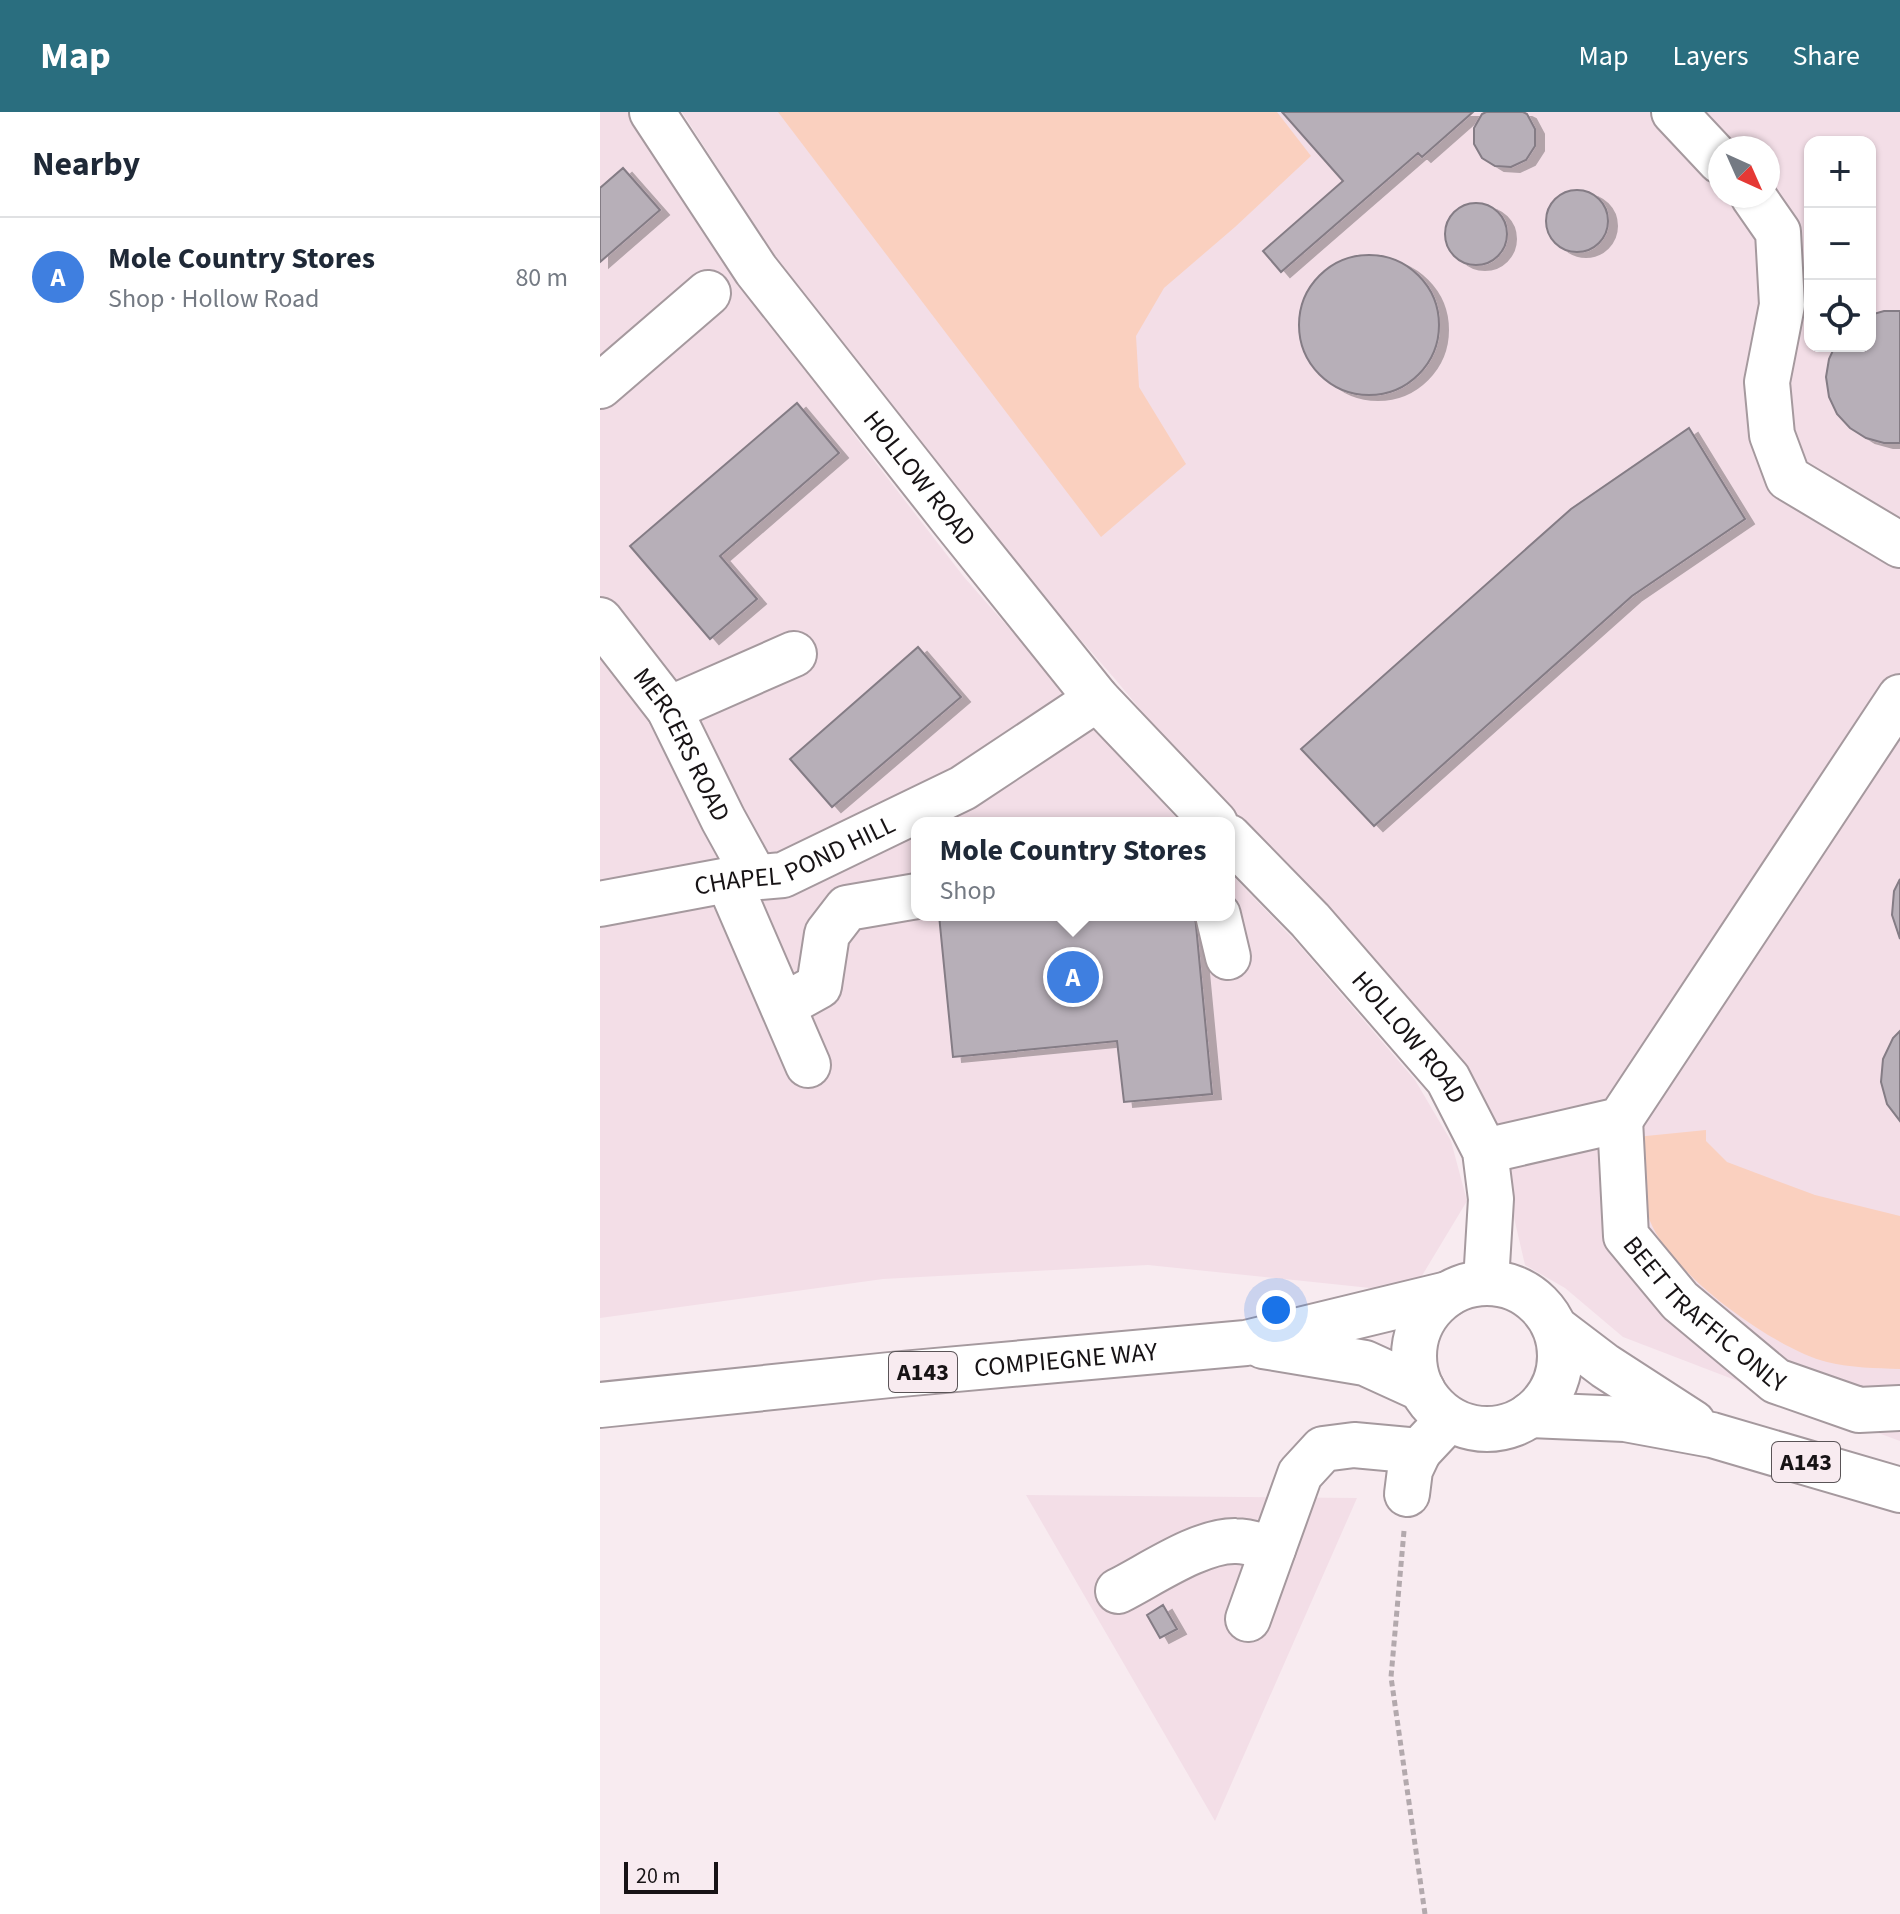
<!DOCTYPE html>
<meta charset="utf-8">
<style>
body{margin:0;font-family:"Source Sans 3",sans-serif;background:#f6f6f7;color:#1f2937}
.controls{position:absolute;right:24px;top:24px;display:grid;overflow:hidden;border-radius:16px;box-shadow:0 2px 6px #0004}
.controls button{width:72px;height:72px;display:grid;place-items:center;padding:0;border:0;border-bottom:2px solid #e0e1e3;background:#fff;color:#1f2937;font:40px sans-serif}
.compass{position:absolute;left:1108px;top:24px;width:72px;height:72px;border-radius:50%;background:#fff;box-shadow:0 2px 6px #0004;rotate:135deg}
.scale{position:absolute;left:24px;bottom:20px;width:94px;box-sizing:border-box;padding-left:8px;border:4px solid #171315;border-top:0;font-size:22px;line-height:28px;white-space:nowrap;color:#171315;-webkit-text-stroke:6px #f8ebf0;paint-order:stroke}
.you{position:absolute;left:676px;top:1198px;width:28px;height:28px;margin:-20px;border:6px solid #fff;border-radius:50%;background:#1a73e8;box-shadow:0 0 0 12px #1a73e833}
.badge{display:grid;place-items:center;width:52px;height:52px;border-radius:50%;background:#2a6e7f;color:#fff;font-size:26px;font-weight:700}
.pin{position:absolute;translate:-50% -50%;border:4px solid #fff;box-shadow:0 2px 8px #0006}
.popup{position:absolute;left:311px;top:705px;width:324px;height:104px;box-sizing:border-box;display:grid;place-content:center;border-radius:16px;background:#fff;filter:drop-shadow(0 2px 6px #0005);font-size:26px;white-space:nowrap;color:#747a83}
.popup b{font-size:30px;color:#1f2937}
.popup::after{content:'';position:absolute;left:50%;top:100%;margin-left:-16px;border:16px solid transparent;border-top-color:#fff}
.list{margin:0;padding:0;list-style:none}
h2{display:flex;justify-content:space-between;align-items:center;height:104px;margin:0;padding:0 32px;font-size:34px}
h2 small{font-size:26px;font-weight:400;color:#747a83}
.list li{display:grid;grid-template-columns:52px 1fr auto;gap:24px;align-items:center;box-sizing:border-box;height:120px;padding:0 32px;border-top:2px solid #e0e1e3}
.list b{display:block;font-size:30px;white-space:nowrap}
.list p{margin:0;font-size:26px;white-space:nowrap;color:#747a83}
.list em{font-size:26px;font-style:normal;color:#747a83}
.icon{flex:none;width:44px;height:44px;fill:none;stroke:currentColor;stroke-width:2;stroke-linecap:round;stroke-linejoin:round}
.map{position:relative;flex:none;width:1300px;height:1802px;overflow:hidden}
header{display:flex;align-items:center;gap:48px;box-sizing:border-box;height:112px;padding:0 40px;background:#2a6e7f;color:#fff}
header strong{font-size:38px}
nav{display:flex;gap:44px;margin-inline-start:auto;font-size:28px}
main{display:flex}
aside{flex:1;background:#fff}
.map>svg:first-child{display:block}
.built{fill:#f3dee7;fill-rule:evenodd}
.green{fill:#fad0bf}
.building{fill:#b7afb8;stroke:#847c85;stroke-width:2;filter:url(#shadow)}
.lines{fill:none;stroke-linecap:round;stroke-linejoin:round}
.minor-casing{stroke:#a5999e;stroke-width:48}
.highway-casing{stroke:#a5999e;stroke-width:48}
.path{stroke:#b3a9ad;stroke-width:5;stroke-dasharray:6 4;stroke-linecap:butt}
.minor{stroke:#fff;stroke-width:44}
.highway{stroke:#fff;stroke-width:44}
.labels{text-anchor:middle;dominant-baseline:central;stroke-width:6;stroke-linejoin:round;paint-order:stroke}
.shield{fill:#f8ebf0;stroke:#5a5457;stroke-width:2}
.shield-label{font-size:24px;font-weight:bold;fill:#171315}
.street-label{font-size:26px;fill:#171315;stroke:#f8ebf0}
</style>
<header>
<strong>Map</strong>
<nav><a>Map</a><a>Layers</a><a>Share</a></nav>
</header>
<main>
<aside>
<h2>Nearby<small></small></h2>
<ul class="list">
<li><span class="badge" style="background:#3f7fe0">A</span><div><b>Mole Country Stores</b><p>Shop · Hollow Road</p></div><em>80 m</em></li>
</ul>
</aside>
<div class="map">
<svg width="1300" height="1802" viewBox="0 0 1300 1802">
<defs>
<filter id="shadow"><feDropShadow dx="9" dy="5" stdDeviation="0" flood-color="#0004"/></filter>
</defs>
<rect width="100%" height="100%" fill="#f8ebf0"/>
<!-- built -->
<path class="built" d="M0,0H30L255,324L364,465L559,687L581,711H317V803H629V760L699,833L815,968L851,1029L867,1089L820,1167L780,1177L548,1153L283,1167L0,1206Z
M82,0H1300V1329L1143,1271L1023,1225L965,1176L925,1153L902,1054L716,788L589,656L515,567L361,391L174,144ZM1210,30H1270V234H1210ZM1120,36H1168V84H1120Z
M426,1383L757,1386L615,1709Z"/>
<!-- green -->
<path class="green" d="M178,0H677L711,44L635,115L564,176L536,224L539,275L586,352L501,425Z
M1106,1018V1029L1127,1050L1215,1083L1300,1104V1257C1276,1256 1251,1256 1227,1250C1173,1236 1071,1162 1050,1109C1039,1083 1039,1052 1036,1025Z"/>
<!-- building -->
<path class="building" d="M682,0H873L822,45L818,41L681,160L663,139L743,69Z
M886,0H923L927,2L935,17V34L926,48L911,55L895,54L882,46L874,32V16L882,2Z
M23,56L60,98L0,150V76Z
M946 109a31 31 0 1 1 62 0a31 31 0 1 1-62 0Z
M845 122a31 31 0 1 1 62 0a31 31 0 1 1-62 0Z
M699 213a70 70 0 1 1 140 0a70 70 0 1 1-140 0Z
M1284,199H1300V331H1284L1266,326L1250,316L1237,302L1229,285L1226,265L1229,247L1235,234H1270V203Z
M197,291L239,341L120,444L157,487L110,527L30,434Z
M1089,316L1145,407L1032,484L774,714L701,637L971,397Z
M318,535L361,585L232,695L190,647Z
M1300,767V827L1292,803L1294,779Z
M339,803H595L612,982L524,990L517,929L353,945Z
M1300,919V1009L1287,992L1281,970L1283,947L1293,926Z
M563,1493L577,1517L560,1526L547,1503Z"/>
<g class="lines">
<!-- minor casing -->
<g class="minor-casing">
<g id="minor">
<path id="s1" d="M52,0L156,158L354,409L497,587L615,711"/>
<path d="M1074,0L1120,49"/>
<path d="M1153,84L1178,120L1182,193L1167,270L1172,323L1188,366L1300,433"/>
<path d="M0,274L108,181"/>
<path id="s2" d="M0,508L69,597L123,707L155,765"/>
<path d="M69,597L194,542"/>
<path id="s3" d="M629,725L710,808L848,967L885,1039L891,1087L886,1170"/>
<path d="M128,768L208,953"/>
<path id="s4" d="M0,792L128,768L183,763L363,676L497,587"/>
<path d="M618,803L628,845"/>
<path d="M183,894L219,874L227,822L247,796L317,784"/>
<path id="s5" d="M1020,1008L1026,1124L1080,1189L1176,1269L1259,1298L1300,1296"/>
<path d="M885,1039L1020,1008L1300,585"/>
<path d="M807,1382L810,1358L819,1339"/>
<path d="M518,1479C550,1463 600,1428 636,1429C648,1429 661,1434 673,1437"/>
<path d="M648,1507L700,1362L723,1337L754,1333L819,1339L849,1307"/>
</g>
</g>
<!-- highway casing -->
<g class="highway-casing">
<g id="highway">
<circle cx="887" cy="1244" r="73"/>
<path d="M955,1216L1005,1254L1093,1311"/>
<path d="M663,1234L765,1251L822,1277"/>
<path id="s6" d="M0,1293L290,1263L646,1231L848,1182"/>
<path d="M930,1303L1025,1307L1112,1323L1300,1378"/>
</g>
</g>
<!-- path -->
<path class="path" d="M804,1419L791,1565L825,1802"/>
<!-- minor -->
<use href="#minor" class="minor"/>
<!-- highway -->
<use href="#highway" class="highway"/>
</g>
<g class="labels">
<!-- shield labels -->
<g class="shield">
<rect x="289" y="1240" width="68" height="40" rx="6"/>
<rect x="1172" y="1330" width="68" height="40" rx="6"/>
</g>
<g class="shield-label">
<text x="323" y="1260">A143</text>
<text x="1206" y="1350">A143</text>
</g>
<!-- street labels -->
<g class="street-label">
<text stroke="none"><textPath href="#s1" startOffset="454">HOLLOW ROAD</textPath></text>
<text stroke="none"><textPath href="#s2" startOffset="150">MERCERS ROAD</textPath></text>
<text stroke="none"><textPath href="#s4" startOffset="202">CHAPEL POND HILL</textPath></text>
<text stroke="none"><textPath href="#s3" startOffset="270">HOLLOW ROAD</textPath></text>
<text stroke="none"><textPath href="#s5" startOffset="228">BEET TRAFFIC ONLY</textPath></text>
<text stroke="none"><textPath href="#s6" startOffset="468">COMPIEGNE WAY</textPath></text>
</g>
</g>
</svg>
<div class="controls">
<button>+</button>
<button>−</button>
<button><svg class="icon" aria-label="locate" viewBox="0 0 24 24"><circle cx="12" cy="12" r="6"/><path d="M12 2v4M12 18v4M2 12h4M18 12h4"/></svg></button>
</div>
<svg class="compass" viewBox="-18 -18 36 36"><path d="M0-13l5 13h-10z" fill="#e53935"/><path d="M0 13l5-13h-10z" fill="#747a83"/></svg>
<div class="scale">20 m</div>
<div class="you"></div>
<div class="pin badge" style="left:473px;top:865px;background:#3f7fe0">A</div>
<div class="popup"><b>Mole Country Stores</b>Shop</div>
</div>
</main>
